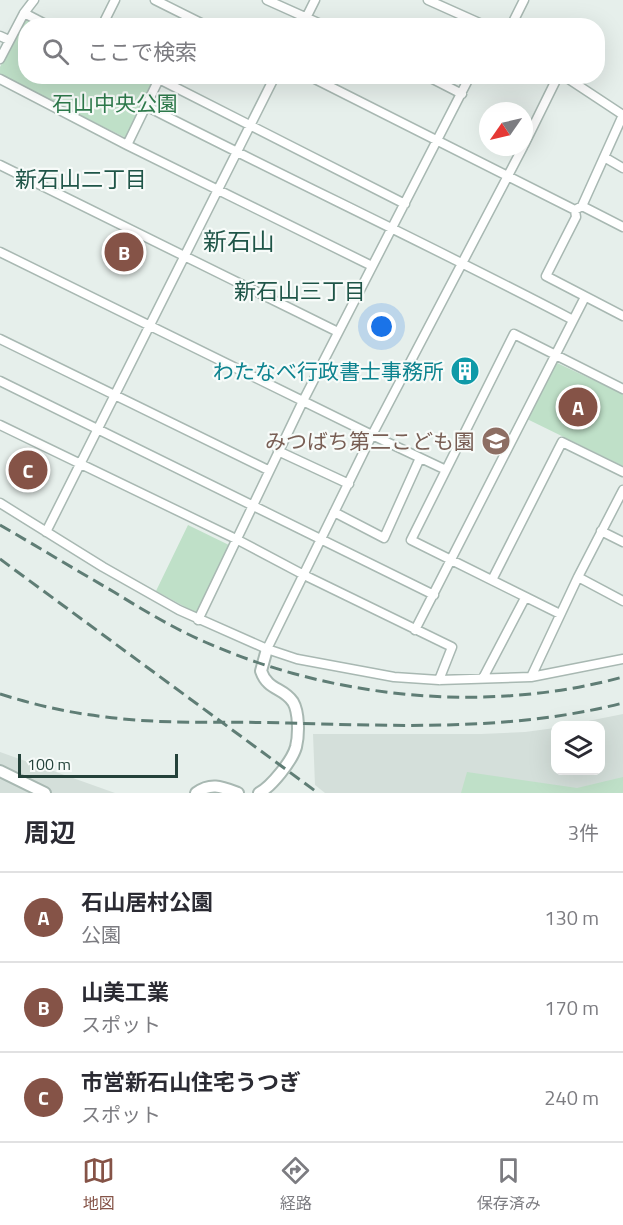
<!DOCTYPE html>
<html lang="ja">
<meta charset="utf-8">
<style>
body{margin:0;font-family:"Titillium Web","Noto Sans JP",sans-serif;background:#f2f2f3;color:#2b2b33}
.controls{position:absolute;right:18px;bottom:18px;display:grid;overflow:hidden;border-radius:12px;box-shadow:0 6px 24px #0002}
.controls button{width:54px;height:54px;display:grid;place-items:center;padding:0;border:0;border-bottom:2px solid #e1e1e2;background:#fff;color:#2b2b33;font:30px sans-serif}
.compass{position:absolute;left:479px;top:102px;width:54px;height:54px;border-radius:50%;background:#fff;box-shadow:0 6px 24px #0002;rotate:236deg}
.scale{position:absolute;left:18px;bottom:15px;width:160px;box-sizing:border-box;padding-left:6px;border:3px solid #24423a;border-top:0;font-size:16px;line-height:21px;white-space:nowrap;color:#24423a;-webkit-text-stroke:4px #f7fbf9;paint-order:stroke}
.you{position:absolute;left:382px;top:327px;width:21px;height:21px;margin:-15px;border:4px solid #fff;border-radius:50%;background:#1a73e8;box-shadow:0 0 0 9px #1a73e833}
.badge{display:grid;place-items:center;width:39px;height:39px;border-radius:50%;background:#855347;color:#fff;font-size:20px;font-weight:700}
.pin{position:absolute;translate:-50% -50%;border:3px solid #fff;box-shadow:0 2px 6px #0006}
.list{margin:0;padding:0;list-style:none}
h2{display:flex;justify-content:space-between;align-items:center;height:78px;margin:0;padding:0 24px;font-size:26px}
h2 small{font-size:20px;font-weight:400;color:#7c7c81}
.list li{display:grid;grid-template-columns:39px 1fr auto;gap:18px;align-items:center;box-sizing:border-box;height:90px;padding:0 24px;border-top:2px solid #e1e1e2}
.list b{display:block;font-size:22px;white-space:nowrap}
.list p{margin:0;font-size:20px;white-space:nowrap;color:#7c7c81}
.list em{font-size:20px;font-style:normal;color:#7c7c81}
.icon{flex:none;width:33px;height:33px;fill:none;stroke:currentColor;stroke-width:2;stroke-linecap:round;stroke-linejoin:round}
.map{position:relative;flex:none;width:623px;height:793px;overflow:hidden}
.search{position:absolute;background:#fff;box-shadow:0 6px 24px #0002;left:18px;right:18px;top:18px;height:66px;display:flex;align-items:center;gap:15px;box-sizing:border-box;padding:0 21px;border-radius:24px;color:#7c7c81;font-size:22px}
.sheet{height:348px;background:#fff}
nav{display:flex;justify-content:space-around;align-items:center;box-sizing:border-box;height:84px;border-top:2px solid #e1e1e2;background:#fff;font-size:16px;color:#7c7c81}
nav a{display:grid;justify-items:center;gap:3px}
nav .on{color:#855347}
.map>svg:first-child{display:block}
.built{fill:#d4dfda}
.green{fill:#bfe0c8}
.lines{fill:none;stroke-linecap:round;stroke-linejoin:round}
.minor-casing{stroke:#a8b8b2;stroke-width:11}
.tertiary-casing{stroke:#a8b8b2;stroke-width:14}
.minor{stroke:#fff;stroke-width:8}
.tertiary{stroke:#fff;stroke-width:10}
.rail{stroke:#5f7d75;stroke-width:3;stroke-dasharray:12 6;stroke-linecap:butt}
.labels{text-anchor:middle;dominant-baseline:central;stroke-width:4.5;stroke-linejoin:round;paint-order:stroke}
.park-label{font-size:21px;fill:#2d7a4b;stroke:#f7fbf9}
.culture-label{font-size:21px;fill:#0d838f;stroke:#f7fbf9;text-anchor:end}
.education-label{font-size:21px;fill:#785e54;stroke:#f7fbf9;text-anchor:end}
.neighbourhood-label{font-size:22px;fill:#1f5548;stroke:#f7fbf9}
.quarter-label{font-size:24px;fill:#1f5548;stroke:#f7fbf9}
</style>
<div class="map">
<svg width="623" height="793" viewBox="0 0 623 793">
<rect width="100%" height="100%" fill="#e6efeb"/>
<!-- built -->
<path class="built" d="M623,714V793H325L315,785L313,734H481L525,732L555,728L556,770H600V726L568,725Z
M0,752L115,793H0Z"/>
<!-- green -->
<path class="green" d="M24,19L37,25L26,26V76L141,77L154,83L126,138L0,75V67Z
M555,362L623,394V466L527,419Z
M188,525L231,546L198,614L156,591Z
M467,772L577,788L623,777V793H461Z"/>
<g class="lines">
<!-- minor casing -->
<g class="minor-casing">
<path id="minor" d="M34,0L24,13L49,26
M155,0L207,26
M267,0L325,26
M428,0L486,26
M102,26L115,0
M302,26L315,0
M511,26L524,0
M0,36L9,40
M0,59L24,13
M153,76L405,204
M309,76L575,210
M427,76L462,94
M564,76L623,115
M0,79L127,145L372,266
M146,106C288,179 432,246 573,320
M623,115L582,206L575,210L576,217L546,276L623,316
M127,145L159,79
M524,145L558,76
M604,157L623,168
M0,165L338,332
M582,206L623,227
M0,252L372,435L523,147
M0,339L268,470
M0,381L434,595
M0,425L236,539L304,575L452,647L439,680
M278,451L349,484
M0,503L103,567L179,610L267,649L297,659L394,677L439,680L531,677L578,577L623,490
M334,512L384,538L420,458
M601,531L623,542
M46,532L275,76
M578,577L623,601
M492,580L562,442L623,472
M560,614L411,540L514,334L623,389
M198,620L303,401L470,76
M415,630L585,297
M267,649L372,435L446,470
M531,677L623,659
M483,678L525,598"/>
</g>
<!-- tertiary casing -->
<g class="tertiary-casing">
<path id="tertiary" d="M0,771L45,793
M196,793C211,782 222,787 238,793
M259,793C271,787 292,761 296,747C299,735 299,712 293,702C283,687 268,691 261,671L267,649"/>
</g>
<!-- minor -->
<use href="#minor" class="minor"/>
<!-- tertiary -->
<use href="#tertiary" class="tertiary"/>
<!-- rail -->
<path class="rail" d="M0,525C38,547 76,570 114,592C143,610 173,628 205,642C334,699 487,714 623,677
M0,559L318,793
M0,694C35,705 70,713 106,717C167,725 228,721 288,723C401,726 513,731 623,703"/>
</g>
<!-- icons -->
<defs>
<g id="building-disc" transform="scale(1.5)"><circle r="9.5" fill="#0f9aa8" stroke="#f7fbf9"/><path d="M-4-6H4V6H1V3H-1V6H-4ZM-2.5-4.3h1.7v1.8h-1.7ZM.8-4.3h1.7v1.8H.8ZM-2.5-1h1.7V.8h-1.7ZM.8-1h1.7V.8H.8Z" fill="#fff"/></g>
<g id="school-disc" transform="scale(1.5)"><circle r="9.5" fill="#8d6e63" stroke="#f7fbf9"/><path d="M0-5L7-2L0 1L-7-2ZM-4 1L0 2.5L4 1V4Q0 6-4 4Z" fill="#fff"/></g>
</defs>
<g fill-rule="evenodd">
<use href="#building-disc" x="465" y="371"/>
<use href="#school-disc" x="496" y="441"/>
</g>
<g class="labels">
<!-- park labels -->
<g class="park-label">
<text x="115" y="103">石山中央公園</text>
</g>
<!-- culture labels -->
<g class="culture-label">
<text x="444" y="371">わたなべ行政書士事務所</text>
</g>
<!-- education labels -->
<g class="education-label">
<text x="475" y="441">みつばち第二こども園</text>
</g>
<!-- neighbourhood labels -->
<g class="neighbourhood-label">
<text x="81" y="179">新石山二丁目</text>
<text x="300" y="291">新石山三丁目</text>
</g>
<!-- quarter labels -->
<g class="quarter-label">
<text x="239" y="241">新石山</text>
</g>
</g>
</svg>
<div class="controls">
<button><svg class="icon" aria-label="layers" viewBox="0 0 24 24"><path d="M12 4l9 5-9 5-9-5zM3 14l9 5 9-5"/></svg></button>
</div>
<svg class="compass" viewBox="-18 -18 36 36"><path d="M0-13l5 13h-10z" fill="#e53935"/><path d="M0 13l5-13h-10z" fill="#7c7c81"/></svg>
<div class="scale">100 m</div>
<div class="you"></div>
<div class="pin badge" style="left:578px;top:407px">A</div>
<div class="pin badge" style="left:124px;top:252px">B</div>
<div class="pin badge" style="left:28px;top:470px">C</div>
<div class="search"><svg class="icon" aria-label="search" viewBox="0 0 24 24"><circle cx="10" cy="10" r="6"/><path d="M15 15l6 6"/></svg>ここで検索</div>
</div>
<section class="sheet">
<h2>周辺<small>3件</small></h2>
<ul class="list">
<li><span class="badge">A</span><div><b>石山居村公園</b><p>公園</p></div><em>130 m</em></li>
<li><span class="badge">B</span><div><b>山美工業</b><p>スポット</p></div><em>170 m</em></li>
<li><span class="badge">C</span><div><b>市営新石山住宅うつぎ</b><p>スポット</p></div><em>240 m</em></li>
</ul>
</section>
<nav>
<a class="on"><svg class="icon" aria-label="map" viewBox="0 0 24 24"><path d="M3 6l6-2 6 2 6-2v14l-6 2-6-2-6 2zM9 4v14M15 6v14"/></svg>地図</a>
<a><svg class="icon" aria-label="directions" viewBox="0 0 24 24"><path d="M12 3l9 9-9 9-9-9zM9 14v-3h6M13 9l2 2-2 2"/></svg>経路</a>
<a><svg class="icon" aria-label="saved" viewBox="0 0 24 24"><path d="M7 4h10v16l-5-4-5 4z"/></svg>保存済み</a>
</nav>
